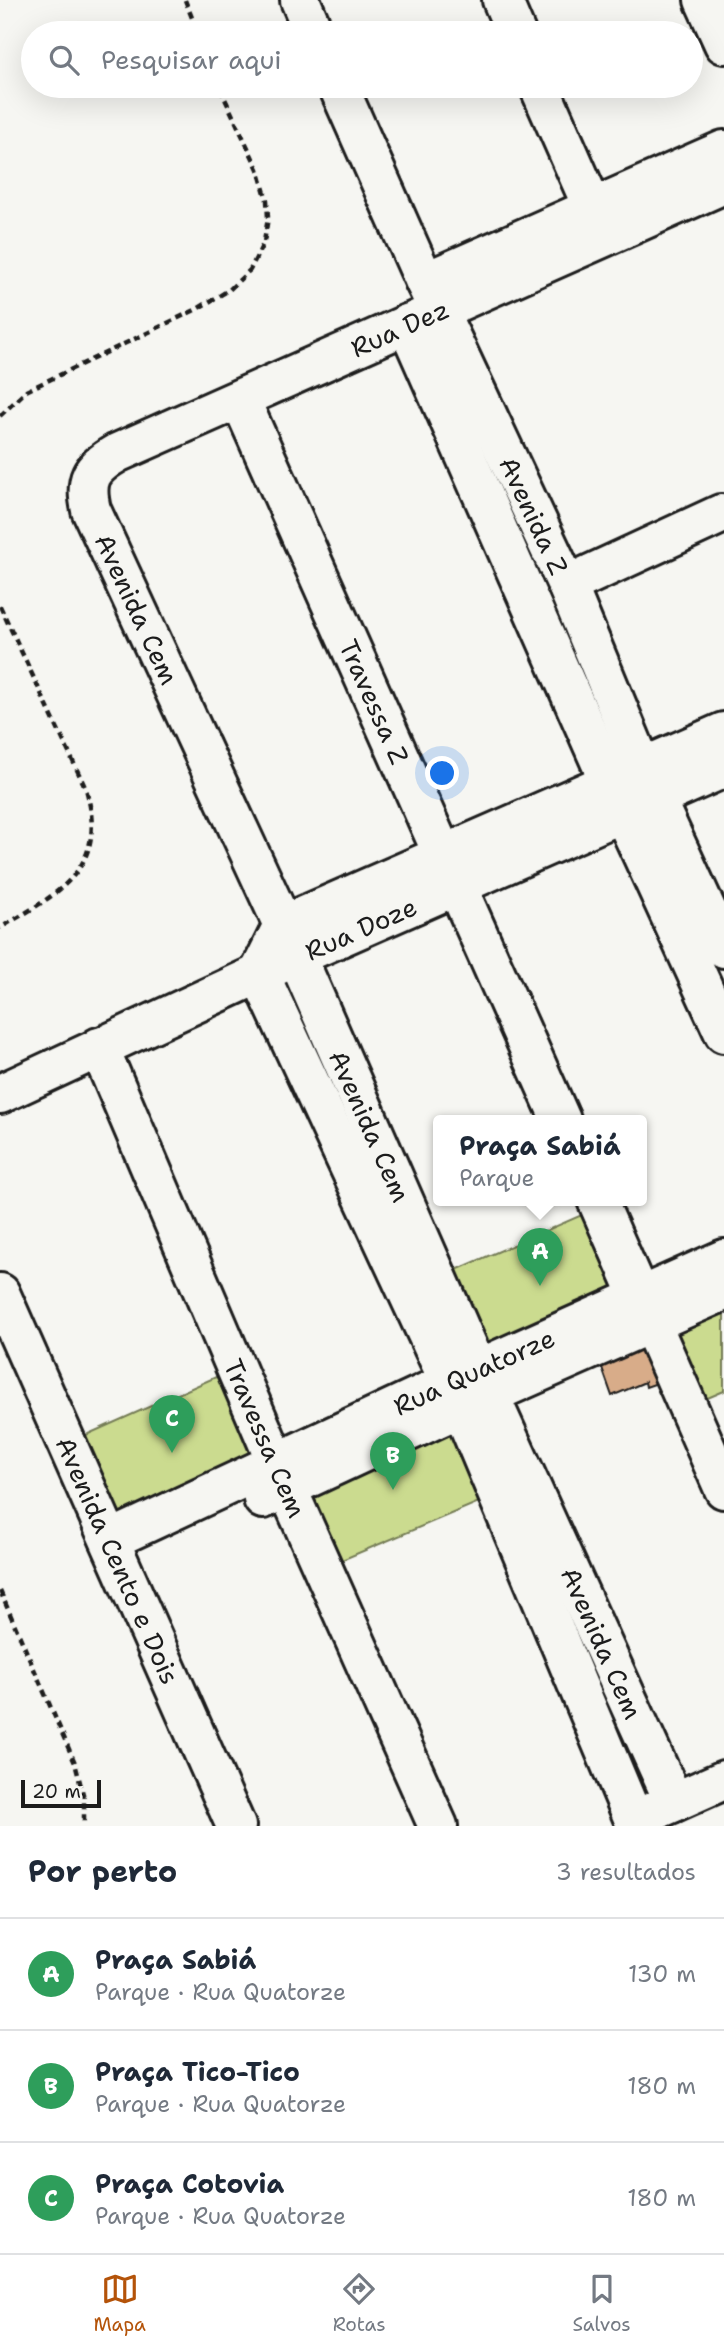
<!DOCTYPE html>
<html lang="pt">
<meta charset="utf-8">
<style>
body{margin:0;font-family:"Shantell Sans",sans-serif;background:#f6f6f7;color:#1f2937}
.scale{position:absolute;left:21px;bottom:18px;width:80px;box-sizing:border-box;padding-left:7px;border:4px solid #1c1c1c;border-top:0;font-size:19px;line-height:24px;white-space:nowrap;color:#1c1c1c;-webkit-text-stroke:5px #f6f6f2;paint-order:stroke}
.you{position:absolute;left:443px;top:774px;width:24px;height:24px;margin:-18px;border:5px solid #fff;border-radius:50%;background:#1a73e8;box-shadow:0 0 0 10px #1a73e833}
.badge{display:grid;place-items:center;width:46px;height:46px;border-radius:50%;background:#b45309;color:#fff;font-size:23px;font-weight:700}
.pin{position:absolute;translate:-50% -58px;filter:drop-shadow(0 2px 4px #0008)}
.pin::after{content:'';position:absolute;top:37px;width:24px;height:21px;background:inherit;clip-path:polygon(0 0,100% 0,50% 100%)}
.popup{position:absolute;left:433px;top:1115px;width:214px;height:91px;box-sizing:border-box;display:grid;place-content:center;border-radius:7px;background:#fff;filter:drop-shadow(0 2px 5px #0005);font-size:23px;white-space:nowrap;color:#747a83}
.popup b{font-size:26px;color:#1f2937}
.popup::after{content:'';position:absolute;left:50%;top:100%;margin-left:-14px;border:14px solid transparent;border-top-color:#fff}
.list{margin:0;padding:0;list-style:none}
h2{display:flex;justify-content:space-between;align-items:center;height:91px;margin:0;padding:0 28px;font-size:30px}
h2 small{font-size:23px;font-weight:400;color:#747a83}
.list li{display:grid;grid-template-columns:46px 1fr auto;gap:21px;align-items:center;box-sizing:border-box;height:112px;padding:0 28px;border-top:2px solid #e0e1e3}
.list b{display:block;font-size:26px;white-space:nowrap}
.list p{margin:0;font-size:23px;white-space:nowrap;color:#747a83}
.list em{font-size:23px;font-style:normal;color:#747a83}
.icon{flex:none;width:38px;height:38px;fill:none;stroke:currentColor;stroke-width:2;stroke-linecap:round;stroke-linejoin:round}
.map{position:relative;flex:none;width:724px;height:1826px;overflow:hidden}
.search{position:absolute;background:#fff;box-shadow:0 7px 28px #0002;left:21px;right:21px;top:21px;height:77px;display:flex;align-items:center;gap:18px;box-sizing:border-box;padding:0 24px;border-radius:38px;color:#747a83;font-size:26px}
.sheet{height:427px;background:#fff}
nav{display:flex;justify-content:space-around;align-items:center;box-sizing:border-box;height:98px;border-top:2px solid #e0e1e3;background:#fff;font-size:19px;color:#747a83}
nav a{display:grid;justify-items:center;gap:4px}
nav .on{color:#b45309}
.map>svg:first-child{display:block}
.green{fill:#cbdb8f;stroke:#747c56;stroke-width:2}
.building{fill:#d8ac89;stroke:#1c1c1c;stroke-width:2}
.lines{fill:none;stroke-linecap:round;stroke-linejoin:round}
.minor-casing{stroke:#1c1c1c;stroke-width:44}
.path{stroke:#1c1c1c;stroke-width:4.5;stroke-dasharray:7 5;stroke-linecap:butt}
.minor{stroke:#f6f6f2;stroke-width:38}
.labels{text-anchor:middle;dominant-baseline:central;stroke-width:5;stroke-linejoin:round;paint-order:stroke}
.street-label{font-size:26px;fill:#1c1c1c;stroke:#f6f6f2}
</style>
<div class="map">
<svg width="724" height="1826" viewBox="0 0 724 1826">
<rect width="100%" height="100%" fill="#f6f6f2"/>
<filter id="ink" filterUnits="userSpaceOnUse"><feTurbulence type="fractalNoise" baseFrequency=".0143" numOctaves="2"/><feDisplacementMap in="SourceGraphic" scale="14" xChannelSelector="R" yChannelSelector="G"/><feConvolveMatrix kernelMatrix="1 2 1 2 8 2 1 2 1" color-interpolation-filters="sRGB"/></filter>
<g filter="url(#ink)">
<!-- green -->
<path class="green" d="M600,1207L641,1296L480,1368L440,1277Z
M724,1292V1391L689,1406L651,1323Z
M236,1368L277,1463L110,1540L68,1443Z
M461,1409L498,1494L323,1568L287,1487Z"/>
<!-- building -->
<path class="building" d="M654,1342L669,1379L646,1387L645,1382L612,1396L600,1362Z"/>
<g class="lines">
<!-- minor casing -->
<g class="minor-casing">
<g id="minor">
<path d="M300,0L314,33"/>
<path d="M502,0L516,33"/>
<path d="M704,0L724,44"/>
<path id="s1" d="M338,86L425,282L567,585L655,798L724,948"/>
<path d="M539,86L603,231"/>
<path d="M425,282L724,150"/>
<path d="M407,324L623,813L724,1033"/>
<path id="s2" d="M240,399L561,1120"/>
<path d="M567,585L721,514"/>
<path id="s3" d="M99,1047L287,1488L438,1826"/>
<path id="s4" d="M0,1094L295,957L724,768"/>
<path d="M597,1200L724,1489"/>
<path id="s5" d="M0,1293L236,1826"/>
<path d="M263,1499L461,1407L724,1291"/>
<path id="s6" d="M110,1540L449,1382L724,1259"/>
<path id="s7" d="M674,1802L478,1370L283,925L91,510C84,479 91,468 117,453L724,184"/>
<path d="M652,1812L724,1780"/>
<path d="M634,1820L461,1407L259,973L283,925L724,732"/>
</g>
</g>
<!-- path -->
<path class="path" d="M185,0L198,33
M0,416L26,391L197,309L229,290L250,270L264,242L268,218L267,200L258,169L219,86
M0,606L86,789C109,869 59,893 0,928
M0,1591L75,1763L84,1798V1826"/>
<!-- minor -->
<use href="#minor" class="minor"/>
</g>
</g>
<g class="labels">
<!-- street labels -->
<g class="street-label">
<text stroke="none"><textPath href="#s7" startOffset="1796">Rua Dez</textPath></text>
<text stroke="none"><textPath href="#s1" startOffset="472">Avenida Z</textPath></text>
<text transform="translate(137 609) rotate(65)">Avenida Cem</text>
<text stroke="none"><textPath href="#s2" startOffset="331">Travessa Z</textPath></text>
<text stroke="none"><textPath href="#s4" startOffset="397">Rua Doze</textPath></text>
<text transform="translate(370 1126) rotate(66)">Avenida Cem</text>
<text stroke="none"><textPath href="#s6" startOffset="401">Rua Quatorze</textPath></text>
<text stroke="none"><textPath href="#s3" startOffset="425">Travessa Cem</textPath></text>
<text stroke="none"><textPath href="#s5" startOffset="292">Avenida Cento e Dois</textPath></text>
<text transform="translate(602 1643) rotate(66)">Avenida Cem</text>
</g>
</g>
</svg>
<div class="scale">20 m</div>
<div class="you"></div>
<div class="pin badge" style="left:540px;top:1286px;background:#2e9e5b">A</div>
<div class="popup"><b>Praça Sabiá</b>Parque</div>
<div class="pin badge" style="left:393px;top:1490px;background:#2e9e5b">B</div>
<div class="pin badge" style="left:172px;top:1453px;background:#2e9e5b">C</div>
<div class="search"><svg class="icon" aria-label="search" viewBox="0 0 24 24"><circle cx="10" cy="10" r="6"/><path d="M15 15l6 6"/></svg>Pesquisar aqui</div>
</div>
<section class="sheet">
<h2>Por perto<small>3 resultados</small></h2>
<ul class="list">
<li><span class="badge" style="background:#2e9e5b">A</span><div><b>Praça Sabiá</b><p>Parque · Rua Quatorze</p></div><em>130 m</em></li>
<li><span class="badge" style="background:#2e9e5b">B</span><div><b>Praça Tico-Tico</b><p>Parque · Rua Quatorze</p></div><em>180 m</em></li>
<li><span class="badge" style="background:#2e9e5b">C</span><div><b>Praça Cotovia</b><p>Parque · Rua Quatorze</p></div><em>180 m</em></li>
</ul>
</section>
<nav>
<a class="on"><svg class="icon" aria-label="map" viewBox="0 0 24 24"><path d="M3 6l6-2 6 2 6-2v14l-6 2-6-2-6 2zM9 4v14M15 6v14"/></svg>Mapa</a>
<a><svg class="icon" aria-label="directions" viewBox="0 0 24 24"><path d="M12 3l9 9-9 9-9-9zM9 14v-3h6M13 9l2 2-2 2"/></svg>Rotas</a>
<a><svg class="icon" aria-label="saved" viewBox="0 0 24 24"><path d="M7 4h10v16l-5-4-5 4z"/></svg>Salvos</a>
</nav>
